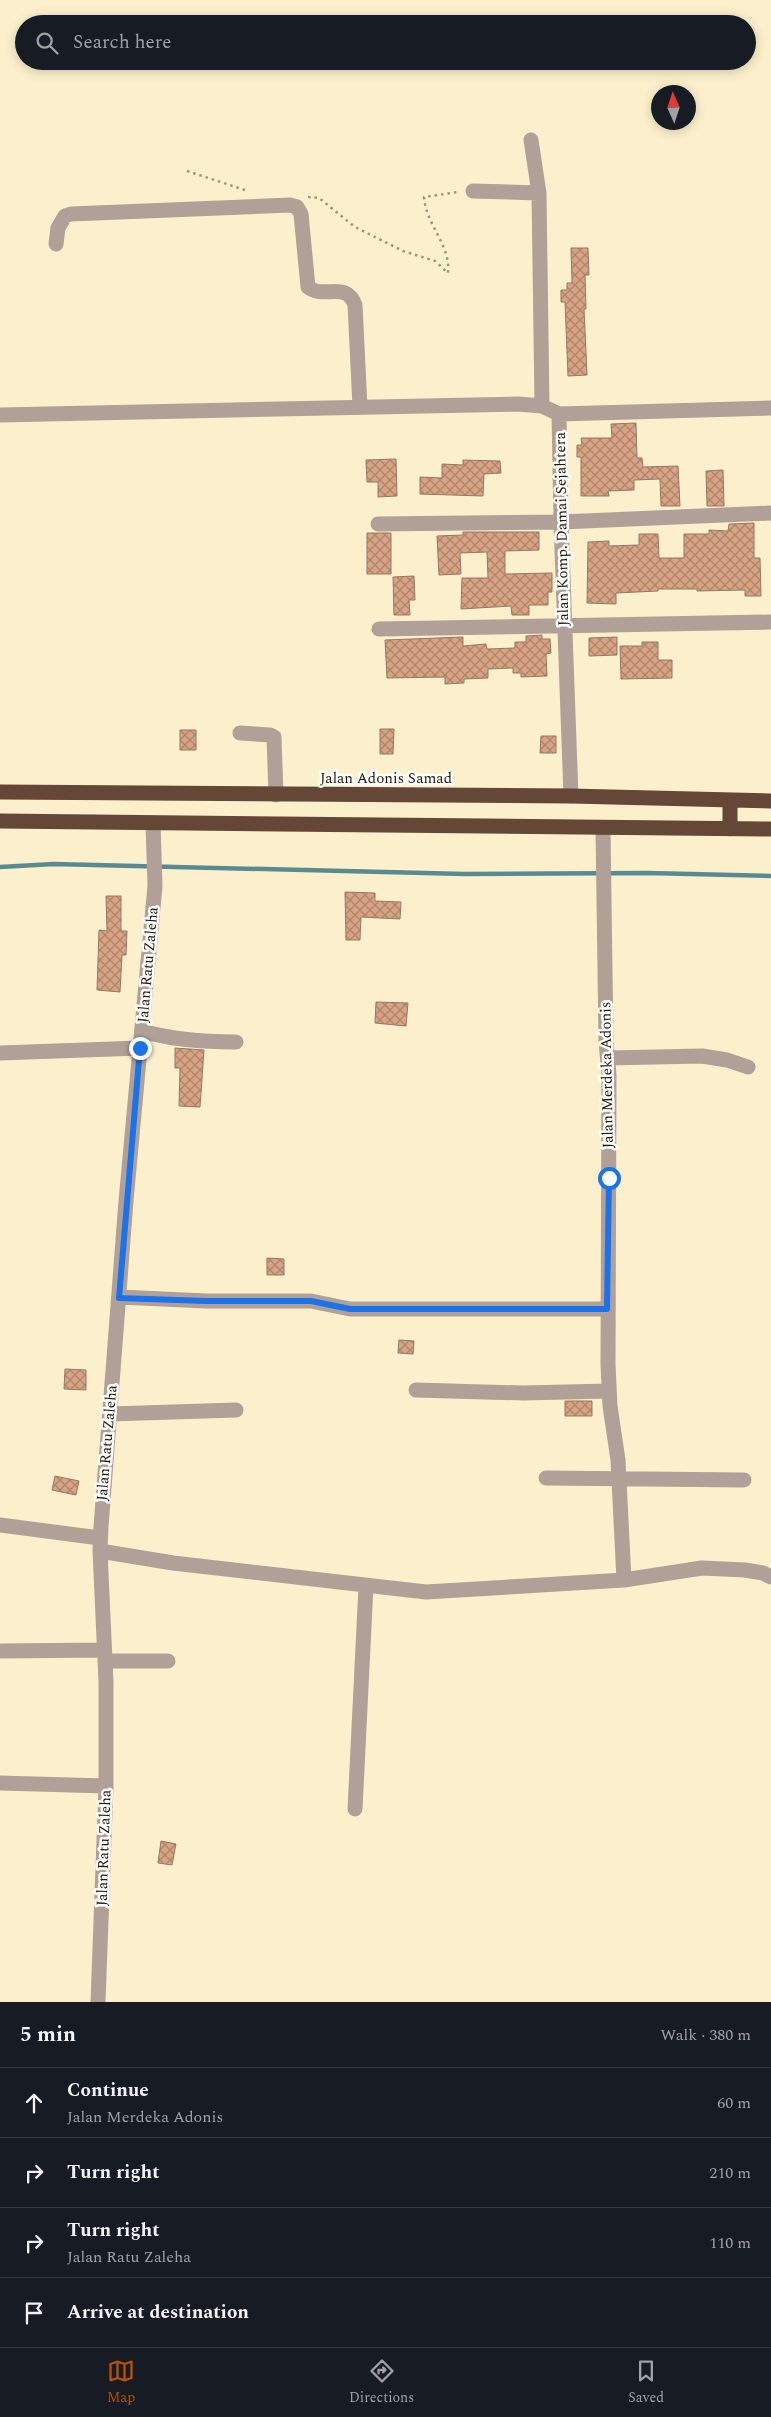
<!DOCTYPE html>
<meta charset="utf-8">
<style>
body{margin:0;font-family:Spectral,serif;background:#242831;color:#f1f3f6}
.compass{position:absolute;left:651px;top:85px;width:45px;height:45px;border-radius:50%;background:#171b24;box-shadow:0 2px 12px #0003;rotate:357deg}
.stop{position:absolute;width:15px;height:15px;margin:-11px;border:4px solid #1a73e8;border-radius:50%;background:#fff}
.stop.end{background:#1a73e8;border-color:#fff;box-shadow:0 1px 5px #0008}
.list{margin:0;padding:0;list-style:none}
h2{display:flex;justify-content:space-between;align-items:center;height:65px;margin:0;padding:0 20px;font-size:21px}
h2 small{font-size:16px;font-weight:400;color:#9ea1a6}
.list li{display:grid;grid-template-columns:32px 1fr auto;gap:15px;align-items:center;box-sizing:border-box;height:70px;padding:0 20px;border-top:1px solid #363941}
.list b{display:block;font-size:19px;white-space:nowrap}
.list p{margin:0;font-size:16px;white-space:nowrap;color:#9ea1a6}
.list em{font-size:16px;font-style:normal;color:#9ea1a6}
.icon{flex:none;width:28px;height:28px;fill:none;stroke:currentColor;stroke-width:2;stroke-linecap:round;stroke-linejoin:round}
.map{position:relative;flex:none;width:771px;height:2002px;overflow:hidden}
.search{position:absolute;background:#171b24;box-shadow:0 2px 12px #0003;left:15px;right:15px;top:15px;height:55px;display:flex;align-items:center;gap:12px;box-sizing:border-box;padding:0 18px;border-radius:28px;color:#9ea1a6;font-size:19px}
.sheet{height:345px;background:#171b24}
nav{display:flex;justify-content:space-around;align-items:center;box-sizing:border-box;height:70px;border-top:1px solid #363941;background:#171b24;font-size:14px;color:#9ea1a6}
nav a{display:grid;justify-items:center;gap:2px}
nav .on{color:#b45309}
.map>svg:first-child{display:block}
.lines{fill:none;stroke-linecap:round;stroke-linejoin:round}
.stream{stroke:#598a91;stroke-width:4.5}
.building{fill:url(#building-cross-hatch);stroke:#967765}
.path{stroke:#9e957b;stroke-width:2.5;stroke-dasharray:2.5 4;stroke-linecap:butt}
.street{stroke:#b0a098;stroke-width:15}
.highway{stroke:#654737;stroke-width:15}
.route{stroke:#1a73e8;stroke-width:6}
.labels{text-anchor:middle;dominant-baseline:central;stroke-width:5;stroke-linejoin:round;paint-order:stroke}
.street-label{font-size:15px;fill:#1c180b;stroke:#fdfdfd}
</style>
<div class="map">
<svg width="771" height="2002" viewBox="0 0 771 2002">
<defs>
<pattern id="building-cross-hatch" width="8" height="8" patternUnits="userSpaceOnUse" patternTransform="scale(1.25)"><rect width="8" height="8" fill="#d7a384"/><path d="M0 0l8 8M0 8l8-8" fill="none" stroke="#ae846a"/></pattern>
</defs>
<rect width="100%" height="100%" fill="#fcf0cc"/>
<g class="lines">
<!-- stream -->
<path class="stream" d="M0,867L54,864L465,874L648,873L771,876"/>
</g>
<!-- building -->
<path class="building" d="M571,248H588L589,275H585L586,309H584L587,375L568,376L565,302H561V290H567V283H572Z
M636,423L637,458H642L643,467L678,466L680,506H661L660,479L634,480V490L608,491L609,496H581V457H577V445H582L581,438H612L611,424Z
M396,459L397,496L378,497V482H367L366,460Z
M463,460L500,461L501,473L484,474L483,496L420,494V477L442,478V464L463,465Z
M723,470L724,506H707L706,471Z
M754,523V558H760L761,596H745V590L697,591V589H658V591L616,593V604L587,603L588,542L609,541V546L639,545V534H658L659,558H684V534H709V530L728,531L729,524Z
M463,532H539V550L505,551V574L552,573V592H548V605H529V615H512L511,606L461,609L462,578H488L487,552L460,553L461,574L439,575L437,536L463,535Z
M367,533H391V574H367Z
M414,576L415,600H409L410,615H394L393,577Z
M542,635V639H550L551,653L546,654L547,676L521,677V673H513V668L488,669V678L464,679V683L445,684V677L387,678L385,640L463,637V646L486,644L487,649L515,648V642H526V636Z
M617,637V655L589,656V638Z
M642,642H658V660H672V678L621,679L620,646H642Z
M380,729H394L393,754H380Z
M180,730H196V750H180Z
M541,736H556V753H540Z
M345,892L375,893V901L401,902L400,919L361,917L360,940H346Z
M106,896H121V931H127L126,955H122L120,992L97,990L99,930L107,931Z
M376,1002L408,1003L406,1026L375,1023Z
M175,1048L204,1050L200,1107L179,1106L180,1068H175Z
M267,1258L284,1259V1275H267Z
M399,1340L414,1341L413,1354L398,1353Z
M65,1369L86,1370V1390L64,1389Z
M565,1401H592V1416H565Z
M55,1476L79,1481L76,1495L52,1490Z
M161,1841L176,1844L172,1865L158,1863Z"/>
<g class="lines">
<!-- path -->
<path class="path" d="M187,171L248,191
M308,197L319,198L355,227L403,251L435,261L448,273C451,245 426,225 424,197L458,192"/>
<!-- street -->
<path class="street" d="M531,140L539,193
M473,191L539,193L542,406
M56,244L58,228L65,216L71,214L290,205L297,207L301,214L308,287C324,300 346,280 355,305L360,407
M559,414L561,522L571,796
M0,415L518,404L542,406L559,414L771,408
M378,524L561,522L771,513
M379,629L771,622
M240,733L270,735L274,737L276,795
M603,829L606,1041L609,1075L608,1365L610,1406L618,1460L624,1580
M142,1031C173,1040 204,1042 236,1042
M0,1053L140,1048
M608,1058L702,1056L727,1060L748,1067
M119,1297L206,1301H311L350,1309H607
M416,1390L523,1393L609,1391
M110,1414L236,1410
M546,1478L744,1480
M0,1525L100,1538
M100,1551L173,1563L426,1592L624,1580L702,1568L745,1570L763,1573L771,1577
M0,1651L104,1650
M105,1661H168
M0,1783L106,1786
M355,1809L366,1586
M98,2002L106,1786V1682L100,1551L101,1527L126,1201L155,886L153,823"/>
<!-- highway -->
<path class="highway" d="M0,792L571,796L771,801
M730,800V829
M0,821L771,829"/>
</g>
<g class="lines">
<!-- route -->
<path class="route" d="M140,1048L119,1298L206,1301H311L350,1309H607L609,1178"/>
</g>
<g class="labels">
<!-- street labels -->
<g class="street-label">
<text transform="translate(562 529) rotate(-91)">Jalan Komp. Damai Sejahtera</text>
<text x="386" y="778">Jalan Adonis Samad</text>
<text transform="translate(148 965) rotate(-85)">Jalan Ratu Zaleha</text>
<text transform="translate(607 1075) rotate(-91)">Jalan Merdeka Adonis</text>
<text transform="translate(107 1443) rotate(-85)">Jalan Ratu Zaleha</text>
<text transform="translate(104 1848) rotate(-88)">Jalan Ratu Zaleha</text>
</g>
</g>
</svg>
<svg class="compass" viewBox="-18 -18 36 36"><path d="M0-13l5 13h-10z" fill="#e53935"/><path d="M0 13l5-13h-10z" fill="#9ea1a6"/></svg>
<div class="stop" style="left:609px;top:1178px"></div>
<div class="stop end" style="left:140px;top:1048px"></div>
<div class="search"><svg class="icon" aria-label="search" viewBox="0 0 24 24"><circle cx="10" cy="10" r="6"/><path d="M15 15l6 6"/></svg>Search here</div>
</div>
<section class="sheet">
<h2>5 min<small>Walk · 380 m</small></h2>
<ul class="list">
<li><svg class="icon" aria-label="ahead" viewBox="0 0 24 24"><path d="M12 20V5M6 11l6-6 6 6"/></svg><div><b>Continue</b><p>Jalan Merdeka Adonis</p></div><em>60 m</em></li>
<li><svg class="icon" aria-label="right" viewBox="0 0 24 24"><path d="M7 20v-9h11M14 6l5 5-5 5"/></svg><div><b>Turn right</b></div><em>210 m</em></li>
<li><svg class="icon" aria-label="right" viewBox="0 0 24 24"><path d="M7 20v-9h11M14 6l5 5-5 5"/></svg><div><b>Turn right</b><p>Jalan Ratu Zaleha</p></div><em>110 m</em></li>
<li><svg class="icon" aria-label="arrive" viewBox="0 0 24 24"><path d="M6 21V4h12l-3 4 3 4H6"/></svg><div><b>Arrive at destination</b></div></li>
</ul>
</section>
<nav>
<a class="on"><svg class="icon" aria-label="map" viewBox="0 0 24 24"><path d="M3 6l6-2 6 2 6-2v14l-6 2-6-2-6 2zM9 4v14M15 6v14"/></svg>Map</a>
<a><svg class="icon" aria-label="directions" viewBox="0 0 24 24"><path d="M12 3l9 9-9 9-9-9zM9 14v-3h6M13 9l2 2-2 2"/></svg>Directions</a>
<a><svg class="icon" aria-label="saved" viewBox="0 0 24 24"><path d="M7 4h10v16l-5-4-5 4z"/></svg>Saved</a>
</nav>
